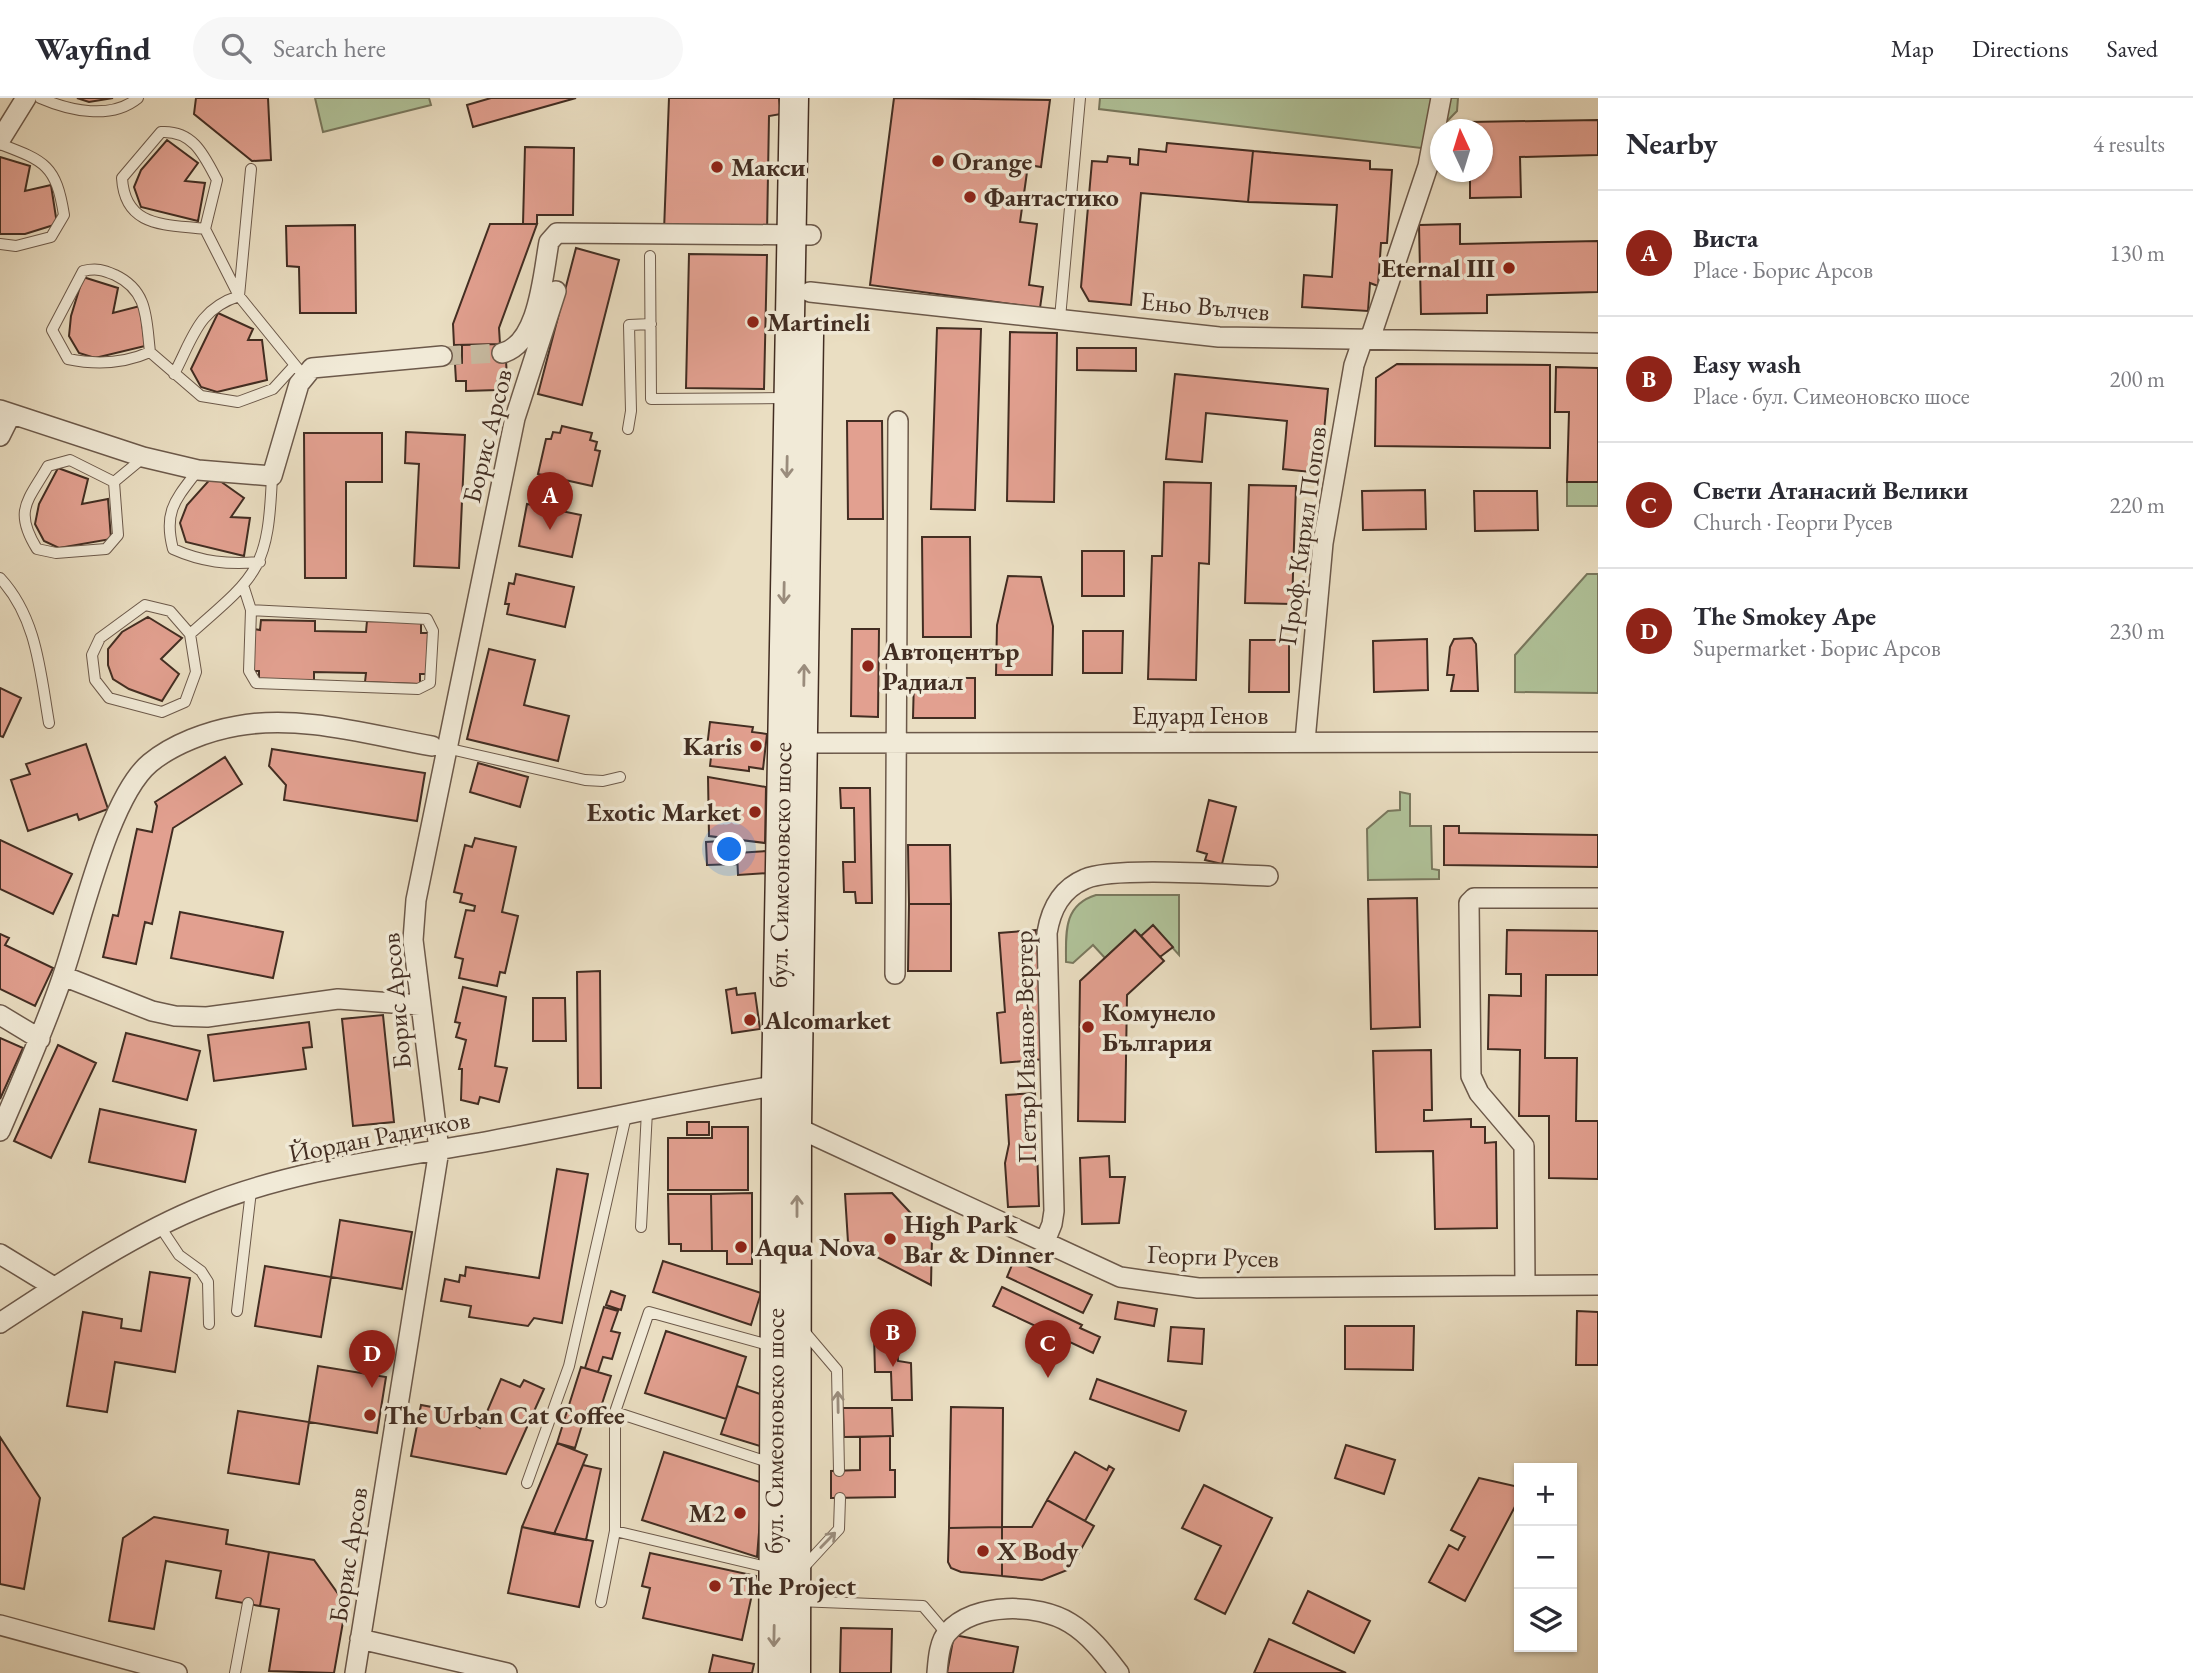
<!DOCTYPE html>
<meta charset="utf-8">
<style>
body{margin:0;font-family:"EB Garamond",serif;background:#f7f7f7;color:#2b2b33}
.controls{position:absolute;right:21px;bottom:21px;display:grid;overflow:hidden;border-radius:0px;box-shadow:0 2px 5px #0004}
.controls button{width:63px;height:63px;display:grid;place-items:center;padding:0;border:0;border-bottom:2px solid #e1e1e2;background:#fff;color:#2b2b33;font:35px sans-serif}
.compass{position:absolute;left:1430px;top:21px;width:63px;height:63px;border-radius:50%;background:#fff;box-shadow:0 2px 5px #0004;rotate:356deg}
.you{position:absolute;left:730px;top:752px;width:24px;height:24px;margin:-18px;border:5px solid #fff;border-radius:50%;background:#1a73e8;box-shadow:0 0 0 10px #1a73e833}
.badge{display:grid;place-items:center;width:46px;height:46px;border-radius:50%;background:#8f2418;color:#fff;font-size:23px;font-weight:700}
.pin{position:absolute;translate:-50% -58px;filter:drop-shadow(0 2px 4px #0008)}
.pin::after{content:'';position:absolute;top:37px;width:24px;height:21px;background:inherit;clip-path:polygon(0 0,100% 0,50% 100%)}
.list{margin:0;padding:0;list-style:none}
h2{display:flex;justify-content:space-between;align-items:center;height:91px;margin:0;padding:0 28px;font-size:30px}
h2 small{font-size:23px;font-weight:400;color:#7c7c81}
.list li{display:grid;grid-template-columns:46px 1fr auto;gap:21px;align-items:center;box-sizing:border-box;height:126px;padding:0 28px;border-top:2px solid #e1e1e2}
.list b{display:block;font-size:26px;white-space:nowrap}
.list p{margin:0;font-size:23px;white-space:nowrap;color:#7c7c81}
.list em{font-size:23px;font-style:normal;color:#7c7c81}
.icon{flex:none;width:38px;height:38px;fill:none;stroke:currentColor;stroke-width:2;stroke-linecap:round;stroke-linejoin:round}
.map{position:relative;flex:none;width:1598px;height:1575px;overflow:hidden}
header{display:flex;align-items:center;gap:42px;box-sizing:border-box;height:98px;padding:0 35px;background:#fff;border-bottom:2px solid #e1e1e2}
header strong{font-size:33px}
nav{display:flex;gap:38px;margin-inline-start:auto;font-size:24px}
.search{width:490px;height:63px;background:#f7f7f7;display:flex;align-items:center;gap:18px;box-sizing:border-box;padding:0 24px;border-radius:38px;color:#7c7c81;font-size:26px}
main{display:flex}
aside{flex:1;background:#fff}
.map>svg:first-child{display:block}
.green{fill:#b0c299;stroke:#79785e;stroke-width:2}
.building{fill:#e2a090;stroke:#422d22;stroke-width:2}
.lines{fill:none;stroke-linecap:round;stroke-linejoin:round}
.minor-tunnel{stroke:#c8bba2;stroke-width:19;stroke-dasharray:19 10;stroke-linecap:butt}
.service-casing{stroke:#6c594a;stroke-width:12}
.minor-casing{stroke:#6c594a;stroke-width:22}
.secondary-casing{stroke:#422d22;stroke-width:31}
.service{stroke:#f1ead7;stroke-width:10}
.minor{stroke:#f1ead7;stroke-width:19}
.secondary{stroke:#f1ead7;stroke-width:28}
.oneway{stroke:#9a8c7c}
.poi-dot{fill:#8f2418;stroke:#f1ead7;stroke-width:2.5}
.labels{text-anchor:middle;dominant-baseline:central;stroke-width:7;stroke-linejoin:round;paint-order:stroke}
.poi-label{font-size:26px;font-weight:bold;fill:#422d22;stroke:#f1ead7;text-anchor:start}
.street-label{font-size:26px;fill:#422d22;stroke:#f1ead7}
</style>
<header>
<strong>Wayfind</strong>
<div class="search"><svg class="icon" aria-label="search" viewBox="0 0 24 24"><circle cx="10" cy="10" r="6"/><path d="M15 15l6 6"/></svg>Search here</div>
<nav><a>Map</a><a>Directions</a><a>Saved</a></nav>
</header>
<main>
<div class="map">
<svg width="1598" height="1575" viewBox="0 0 1598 1575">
<rect width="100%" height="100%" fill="#eadec2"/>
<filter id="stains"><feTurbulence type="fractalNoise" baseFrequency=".00286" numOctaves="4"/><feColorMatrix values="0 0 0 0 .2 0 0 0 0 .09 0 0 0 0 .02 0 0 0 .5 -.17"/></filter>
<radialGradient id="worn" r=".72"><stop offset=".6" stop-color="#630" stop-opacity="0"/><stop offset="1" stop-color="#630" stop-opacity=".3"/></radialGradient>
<!-- green -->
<path class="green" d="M315,0H429L431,7L323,34Z
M1100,0H1458L1457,13L1421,50L1099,11Z
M1567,384H1598V408H1567Z
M1587,476H1598V595L1515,594V557Z
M1400,694L1410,696V728H1431L1432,771L1439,772V781L1368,782L1367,731L1388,713L1400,712Z
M1096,797H1179V857L1153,828L1141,838L1135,832L1105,860L1093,847L1073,865L1066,864C1066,835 1063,807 1096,797Z"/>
<!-- building -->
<path class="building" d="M77,0H113L89,4Z
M196,0H268L271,62L252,63L194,16Z
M491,0H576L473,29L467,7Z
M669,0H779L781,16L769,18L767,135L664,133Z
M894,0L1050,2L1041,69L1028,67L1020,124L1037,126L1029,187L1043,189L1040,210L870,187Z
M1598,22V57L1520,59L1521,99L1470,100V74H1482V32H1469V24Z
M167,42L198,65L185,83L205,85L198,123L141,109L134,89L141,72Z
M1167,45L1253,53L1248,104L1141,95L1131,207L1089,203L1081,189L1092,63L1107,64L1108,58L1130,60V66L1138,67L1139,51L1166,54Z
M525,49L574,50L573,117H537V126H523Z
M1253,53L1370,63V71L1392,72L1387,145H1381L1378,188L1370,185L1368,213L1302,209L1304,177L1332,179L1337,107L1248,104Z
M0,59L30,68L25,93L51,87L57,126L25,136H0Z
M490,126H537L499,230L500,246L454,247L453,226Z
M1460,126V146L1598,143V194L1487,197V215L1421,216L1419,127Z
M355,127L356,215H300L299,169L287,168L286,128Z
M576,150L619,162L582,307L538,296Z
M689,156L767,157L764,291L686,290Z
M83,179L118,190L113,215L140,208L145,248L95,260L79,255L69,238L71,218Z
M218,215L253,231L248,242H262L267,282L217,294L201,289L191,271Z
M937,230L981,231L975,412L931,411Z
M1010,234L1057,235L1054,404L1007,403Z
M500,246L506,262L507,281L497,282V292L466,293V283H456L455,266L462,265V247Z
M1077,250H1136V273L1077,272Z
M1397,266L1550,267V350L1375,348L1376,280Z
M1556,269L1598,270V384H1567L1569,314H1555Z
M1175,276L1328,291L1320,375L1283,371L1287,323L1206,315L1202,364L1166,361Z
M847,323H882L883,421H848Z
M562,328L592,335L590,342L597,344L595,352L600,353L592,388L538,376L546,341H551L553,334L560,335Z
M406,334L465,337L459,470L414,468L419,366L405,365Z
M304,335H382V384H346V480H305Z
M58,370L88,381L82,406L108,401L111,441L59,450L44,443L35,426L39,406Z
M213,378L244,400L231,419L250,420L244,458L186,444L180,425L187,407Z
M1164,384L1211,385L1209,466L1199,465L1196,582L1148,581L1152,458H1162Z
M1249,387L1296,388L1292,506L1245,505Z
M1425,392L1426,431L1363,432L1362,393Z
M1474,393H1537L1538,432L1475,433Z
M527,406L581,417L572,459L519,448Z
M922,439H970L971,539H923Z
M1082,453H1124V498H1082Z
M516,476L574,489L565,529L507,516L509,506H505L509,485L514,486Z
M1008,478L1041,479L1053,528L1052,577H996L997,527Z
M148,519L182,540L161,561L179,576L162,603L129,591L113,581L108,567V551L122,534Z
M261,522L315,523V533L366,534L367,523L421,524V535H428L427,576H420V586L365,584L366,575L314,574V584L259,583V573H253L254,531L260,532Z
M852,531H879L878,619L851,618Z
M1083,533H1123L1122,575H1083Z
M1472,540L1476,546L1478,593H1451L1454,577H1447L1450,549L1454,541Z
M1427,541L1428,592L1374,594L1373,543Z
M1250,542H1289V594H1249Z
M489,551L535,562L524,607L569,618L558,663L467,641Z
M914,580H975V620H913Z
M0,590L21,600L3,639L0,638Z
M710,624L753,629L752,634L767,636L763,671L749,669V673L710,668L711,659L706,658Z
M86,646L108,711L79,722L77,716L28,733L11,682L30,676L26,666Z
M272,651L425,675L417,723L284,702L286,687L269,668Z
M225,659L242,686L173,730L152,826L145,824L136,866L103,859L113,817L118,818L137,731L152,734L157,708L155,704Z
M478,665L528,679L520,709L470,694Z
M708,679L766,689L765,745L709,738Z
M840,690H870L872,805H856L855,794H844L843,764H855L854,710H841Z
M1209,702L1236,709L1222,766L1205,762L1207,756L1197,753Z
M1444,728H1459V735L1598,737V769L1444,767Z
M475,740L516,749L502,814L518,818L505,875L500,874L497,888L459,880L463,861L455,859L466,812L474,813L475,808L460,804L462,796L454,794L465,747L472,749Z
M0,742L72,776L53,816L0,791Z
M736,742L737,766L707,767L706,744Z
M908,747H950L951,806H909Z
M767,753L768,775L738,777L737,755Z
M1417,800L1420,929L1371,931L1368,801Z
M909,806H951V873H908Z
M180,814L283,834L273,880L171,860Z
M1153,827L1173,849L1160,859L1141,838Z
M1036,832L1045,961L1001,965L997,915L1005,914L999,835Z
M1135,832L1164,863L1127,897L1125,1024L1078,1023L1080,883Z
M1507,832L1598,833V877H1546L1545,960H1577L1576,1023H1598V1081L1549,1080V1018H1519L1520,952L1488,951L1489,897L1521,898V876H1506Z
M0,836L9,840L5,847L53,870L35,908L0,891Z
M600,873L601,990H578L577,874Z
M463,889L506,899L495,968L507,970L499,1004L480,999L478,1006L461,1002L462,971H459L466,942L456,939L460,925L455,924Z
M736,890L737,897L755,895L760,931L732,935L726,892Z
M533,900H565L566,943H533Z
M383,917L394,1024L353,1028L342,921Z
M309,924L312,949L303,950L306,971L214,983L208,937Z
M126,935L200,953L187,1002L113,983Z
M0,940L23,950L0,1001Z
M58,947L96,965L51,1060L14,1043Z
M1431,952L1432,1012H1424V1023L1471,1021V1029H1485V1045L1496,1044L1497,1130L1435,1131L1433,1053L1376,1054L1373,953Z
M1035,995L1039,1108L1008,1109L1005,1065L1009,1046L1006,997Z
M100,1011L196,1032L185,1084L89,1064Z
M687,1024H709V1037H687Z
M712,1029H748V1092H668V1040H712Z
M1109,1058L1110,1079H1125L1119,1125L1082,1126L1080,1060Z
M557,1071L588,1076L562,1225L534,1220L528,1228L469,1219L471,1208L441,1203L445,1181L459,1184L460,1177L465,1178L466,1169L539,1180Z
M752,1095V1166H727V1153H712L711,1096Z
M892,1095L932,1138L931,1187L848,1144L845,1096Z
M668,1096H711L712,1153H681V1146H669Z
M340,1122L412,1134L402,1191L331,1179Z
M1014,1162L1092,1197L1083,1215L1007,1179Z
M663,1163L761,1195L751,1227L653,1194Z
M265,1168L331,1179L321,1239L255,1228Z
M150,1174L190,1180L175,1274L115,1264L107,1314L67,1308L83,1214L122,1221L121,1230L141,1233Z
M1002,1189L1082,1227L1080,1230L1100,1239L1093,1255L993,1208Z
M611,1193L625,1198L621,1212L606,1207Z
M1118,1204L1157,1211L1154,1228L1115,1221Z
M604,1209L618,1213L611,1233L620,1235L612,1261L603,1259L598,1274L585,1270Z
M1577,1213L1598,1214V1267H1576Z
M1345,1228H1414L1413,1272L1345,1271Z
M1171,1229L1204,1231L1202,1266L1168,1263Z
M666,1233L746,1259L726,1321L645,1295Z
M874,1236L897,1245L898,1263L911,1265L912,1302H892L891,1274H875Z
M318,1268L386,1279L377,1335L309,1324Z
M581,1269L611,1278L599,1315L587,1311L575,1350L557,1345Z
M501,1281L520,1289L524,1282L544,1291L506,1376L411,1358L421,1307L453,1313L480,1330Z
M1097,1281L1186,1313L1179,1333L1090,1301Z
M737,1288L763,1297V1349L721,1336Z
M951,1309L1003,1310L1002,1429L949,1430Z
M843,1310H892L893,1338L844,1339Z
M238,1313L309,1324L299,1386L228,1375Z
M890,1338V1372H895V1399L831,1400V1373L860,1372V1339Z
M0,1339L40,1400L24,1491L0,1486Z
M557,1345L587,1357L554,1436L522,1429Z
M1346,1347L1395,1362L1384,1396L1335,1380Z
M664,1354L763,1385L757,1459L642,1422Z
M1075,1354L1107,1372L1109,1368L1114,1371L1085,1423L1047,1402Z
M583,1367L601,1371L586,1442L554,1436Z
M1479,1380L1519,1389V1401L1465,1503L1429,1484L1449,1447L1458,1452L1465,1439L1451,1432Z
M1204,1387L1272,1420L1225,1516L1195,1501L1221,1448L1182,1430Z
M1047,1402L1094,1428L1070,1471L1042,1482L1002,1478V1429H1032Z
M154,1419L228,1432L226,1446L269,1454L260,1508L216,1500L221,1473L166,1463L154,1531L109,1523L123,1440Z
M522,1429L593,1443L579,1509L508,1495Z
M1002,1429V1478L961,1474L951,1470L948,1464L949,1430Z
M269,1454L314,1462L346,1507L334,1575L269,1573L279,1511L260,1508Z
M650,1455L756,1478L742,1542L643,1520L650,1490L642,1488Z
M1308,1493L1370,1523L1354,1555L1293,1525Z
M841,1530L892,1531L891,1575H840Z
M954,1537L1018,1549L1013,1575H947Z
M1269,1541L1346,1575H1254Z
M713,1557L754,1566L752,1575H709Z"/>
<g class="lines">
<!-- minor-tunnel -->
<path class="minor-tunnel" d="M442,258L502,255"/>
<!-- service casing -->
<g class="service-casing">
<path id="service" d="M40,0C70,13 111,22 138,0
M0,46C45,63 56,67 64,117L51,139L16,148L0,146
M205,131C165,126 125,130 122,80L161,34C193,32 204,57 217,82L205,131L239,198L299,272
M650,158L651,301L785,300
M1060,220L1080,0
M150,254C123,266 97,267 68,261L52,232L83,173C97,170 103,172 115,177C149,193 146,222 150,254L201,298L238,304L273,291L294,268
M174,276C193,240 198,211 239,198L251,71
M628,331L631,313L629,227L651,226
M198,372C176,401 163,413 173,451C202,464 228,467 260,464
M114,384L70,362L48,368C28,403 13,412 37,451L56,455L106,451L118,437L114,384L143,360
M0,480C37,520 40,573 49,625
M244,490L251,512L427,521L433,533L430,585L418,591L256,585L249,573L251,512
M190,536L170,513L145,507L100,540L92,557L95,582L109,600L162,614L185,604L196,574L190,536C259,476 268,471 272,378
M446,650L585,682L603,683L620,679
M641,1129L647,1013
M161,1130L179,1157L201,1173L208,1184L209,1226
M237,1213L251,1093
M803,1232L837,1272L839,1373
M615,1314L649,1214L772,1248
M527,1385L569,1268L626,1018
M615,1433L771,1470
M804,1469L839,1431L840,1400
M797,1503L923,1508L946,1535
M601,1504L615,1433V1314L771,1365
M235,1575L248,1505"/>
</g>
<!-- minor casing -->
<g class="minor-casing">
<path id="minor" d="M0,42L26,0
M810,194L1219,239L1598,245
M1370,241L1428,68L1441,0
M502,255C539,246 543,176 549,144L557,135L811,137
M0,312L143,359L198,372L272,378L299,286L312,270L442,258
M0,338L10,318
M1305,643L1323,445L1354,267L1363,241
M803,645L1598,644
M895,876L898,323
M63,878L152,913L175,918L207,919L338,901L420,907
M0,917L40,941
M787,1025L1120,1179L1198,1190L1598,1187
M0,1033C22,982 44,932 62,880C81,827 108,700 150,665C173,646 208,633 237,628C300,616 370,637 432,648
M1044,1146L1052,1126L1054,1113L1047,835C1051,811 1061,791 1085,781C1114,768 1231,777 1268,778
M0,1156L54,1189
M1525,1187L1524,1048L1479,995L1471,978L1469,805L1474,800H1598
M0,1225C62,1184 137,1134 206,1107C296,1071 396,1060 490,1043C589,1025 687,1002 786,986
M0,1527L177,1575
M360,1541L507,1575
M355,1575L439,1052L413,842L416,802L515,320L556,193
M937,1575C938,1563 939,1543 948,1534C974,1504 1038,1505 1070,1525C1090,1537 1105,1557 1119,1575"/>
</g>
<!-- secondary casing -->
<g class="secondary-casing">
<g id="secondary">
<path id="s1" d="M773,1575L776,987L794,0"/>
<path d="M796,1575L797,1029L809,237"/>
</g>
</g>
<!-- service -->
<use href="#service" class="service"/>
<!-- minor -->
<use href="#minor" class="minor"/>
<!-- secondary -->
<use href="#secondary" class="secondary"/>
</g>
<!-- one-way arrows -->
<defs><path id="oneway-shaft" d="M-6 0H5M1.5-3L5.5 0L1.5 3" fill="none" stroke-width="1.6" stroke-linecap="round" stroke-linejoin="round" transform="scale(1.75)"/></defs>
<g class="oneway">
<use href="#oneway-shaft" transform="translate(787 369) rotate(91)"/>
<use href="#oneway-shaft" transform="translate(784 495) rotate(91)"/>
<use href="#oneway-shaft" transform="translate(804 577) rotate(-89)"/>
<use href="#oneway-shaft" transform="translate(797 1108) rotate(-90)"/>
<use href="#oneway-shaft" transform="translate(838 1304) rotate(-91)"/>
<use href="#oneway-shaft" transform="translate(828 1442) rotate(-46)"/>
<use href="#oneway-shaft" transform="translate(774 1538) rotate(91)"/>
</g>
<!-- markers -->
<g class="poi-dot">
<circle cx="938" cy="63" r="7"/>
<circle cx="717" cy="69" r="7"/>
<circle cx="970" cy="99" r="7"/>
<circle cx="1509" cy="170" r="7"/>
<circle cx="753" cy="224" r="7"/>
<circle cx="868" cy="568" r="7"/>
<circle cx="756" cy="648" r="7"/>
<circle cx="755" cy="714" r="7"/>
<circle cx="750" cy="922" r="7"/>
<circle cx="1088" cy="929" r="7"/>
<circle cx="890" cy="1141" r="7"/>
<circle cx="741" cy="1149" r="7"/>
<circle cx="370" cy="1317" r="7"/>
<circle cx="740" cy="1415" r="7"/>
<circle cx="983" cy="1453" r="7"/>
<circle cx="715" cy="1488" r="7"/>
</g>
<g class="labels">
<!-- poi labels -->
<g class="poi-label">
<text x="952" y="63">Orange</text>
<text x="731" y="69">Макси</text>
<text x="984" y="99">Фантастико</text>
<text x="1495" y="170" text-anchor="end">Eternal III</text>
<text x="767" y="224">Martineli</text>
<text x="882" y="553">Автоцентър<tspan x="882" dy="30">Радиал</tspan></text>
<text x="742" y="648" text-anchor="end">Karis</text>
<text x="741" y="714" text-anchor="end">Exotic Market</text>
<text x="1102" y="914">Комунело<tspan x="1102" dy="30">България</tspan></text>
<text x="764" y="922">Alcomarket</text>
<text x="904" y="1126">High Park<tspan x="904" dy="30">Bar &amp; Dinner</tspan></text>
<text x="755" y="1149">Aqua Nova</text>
<text x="384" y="1317">The Urban Cat Coffee</text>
<text x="726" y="1415" text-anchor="end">M2</text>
<text x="997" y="1453">X Body</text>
<text x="729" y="1488">The Project</text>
</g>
<!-- street labels -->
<g class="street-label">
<text transform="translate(1205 208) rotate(5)">Еньо Вълчев</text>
<text transform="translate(487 338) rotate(-76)">Борис Арсов</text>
<text transform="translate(1302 438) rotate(-82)">Проф. Кирил Попов</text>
<text x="1200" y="617">Едуард Генов</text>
<text stroke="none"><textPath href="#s1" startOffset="808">бул. Симеоновско шосе</textPath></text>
<text transform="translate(396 903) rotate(-95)">Борис Арсов</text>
<text transform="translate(1025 949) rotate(-91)">Петър Иванов-Вертер</text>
<text transform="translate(379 1038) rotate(-11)">Йордан Радичков</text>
<text transform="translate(1213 1158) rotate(2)">Георги Русев</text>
<text stroke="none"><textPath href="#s1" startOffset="242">бул. Симеоновско шосе</textPath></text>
<text transform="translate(348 1457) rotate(-81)">Борис Арсов</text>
</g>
</g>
<rect width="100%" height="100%" filter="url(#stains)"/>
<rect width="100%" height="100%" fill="url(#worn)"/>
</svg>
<div class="controls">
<button>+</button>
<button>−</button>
<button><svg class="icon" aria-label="layers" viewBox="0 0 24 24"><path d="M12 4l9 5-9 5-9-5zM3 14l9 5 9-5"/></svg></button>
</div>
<svg class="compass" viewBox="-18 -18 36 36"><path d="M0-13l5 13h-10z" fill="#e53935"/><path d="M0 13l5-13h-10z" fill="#7c7c81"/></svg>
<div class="you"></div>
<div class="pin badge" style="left:550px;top:432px">A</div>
<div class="pin badge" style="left:893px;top:1269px">B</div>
<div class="pin badge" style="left:1048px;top:1280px">C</div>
<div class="pin badge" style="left:372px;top:1290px">D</div>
</div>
<aside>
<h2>Nearby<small>4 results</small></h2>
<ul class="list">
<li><span class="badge">A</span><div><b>Виста</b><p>Place · Борис Арсов</p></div><em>130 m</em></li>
<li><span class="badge">B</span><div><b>Easy wash</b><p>Place · бул. Симеоновско шосе</p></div><em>200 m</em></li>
<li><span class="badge">C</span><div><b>Свети Атанасий Велики</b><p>Church · Георги Русев</p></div><em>220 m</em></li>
<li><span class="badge">D</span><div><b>The Smokey Ape</b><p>Supermarket · Борис Арсов</p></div><em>230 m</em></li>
</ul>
</aside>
</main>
